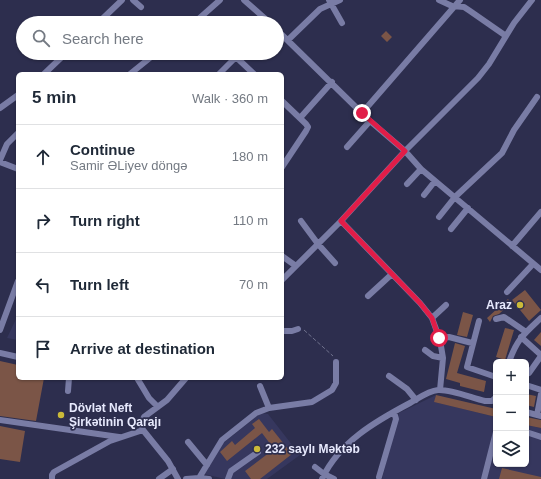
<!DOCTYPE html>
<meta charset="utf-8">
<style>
body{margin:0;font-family:Helvetica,sans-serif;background:#f6f6f7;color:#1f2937}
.controls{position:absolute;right:12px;bottom:12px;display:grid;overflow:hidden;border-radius:6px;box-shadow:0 1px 3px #0004}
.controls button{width:36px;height:36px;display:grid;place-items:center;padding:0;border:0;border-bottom:1px solid #e0e1e3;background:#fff;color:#1f2937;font:20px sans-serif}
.stop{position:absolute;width:12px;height:12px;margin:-9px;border:3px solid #e11d48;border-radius:50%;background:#fff}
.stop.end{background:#e11d48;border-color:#fff;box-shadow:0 1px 4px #0008}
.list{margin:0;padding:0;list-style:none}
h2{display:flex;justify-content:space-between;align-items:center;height:52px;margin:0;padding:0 16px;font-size:17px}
h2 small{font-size:13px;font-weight:400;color:#747a83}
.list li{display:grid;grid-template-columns:26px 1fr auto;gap:12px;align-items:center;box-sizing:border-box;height:64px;padding:0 16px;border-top:1px solid #e0e1e3}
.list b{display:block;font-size:15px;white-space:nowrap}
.list p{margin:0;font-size:13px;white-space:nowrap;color:#747a83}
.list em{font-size:13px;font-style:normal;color:#747a83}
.icon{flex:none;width:22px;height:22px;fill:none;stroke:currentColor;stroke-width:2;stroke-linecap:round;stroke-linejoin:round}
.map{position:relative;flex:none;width:541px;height:479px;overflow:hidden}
.search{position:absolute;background:#fff;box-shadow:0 1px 3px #0004;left:16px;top:16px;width:268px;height:44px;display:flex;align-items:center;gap:10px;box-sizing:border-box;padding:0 14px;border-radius:22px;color:#747a83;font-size:15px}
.panel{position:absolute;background:#fff;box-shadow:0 1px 3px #0004;left:16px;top:72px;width:268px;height:308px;border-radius:6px}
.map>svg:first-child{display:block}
.built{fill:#36375e}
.building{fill:#7b5547}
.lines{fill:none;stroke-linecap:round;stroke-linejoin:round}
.path{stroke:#70728d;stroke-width:1;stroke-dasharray:4 2;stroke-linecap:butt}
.minor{stroke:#797ca5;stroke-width:6}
.route{stroke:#e11d48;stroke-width:5}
.poi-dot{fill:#cbba39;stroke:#2d2e4e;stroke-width:1.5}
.labels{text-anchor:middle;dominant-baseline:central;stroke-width:3.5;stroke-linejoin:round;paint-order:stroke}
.poi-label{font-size:12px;font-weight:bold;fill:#e7e9fd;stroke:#2d2e4e;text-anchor:start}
</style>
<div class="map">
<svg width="541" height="479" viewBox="0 0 541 479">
<rect width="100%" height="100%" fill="#2d2e4e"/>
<!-- built -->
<path class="built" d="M18,315V340L7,338Z
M436,395L435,402L496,417V464H526V425L541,428V479H382L399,413Z
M261,413L268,414L300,455L267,479H225L204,474L222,444Z"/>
<!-- building -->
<path class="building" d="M386,31L392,37L387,42L381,36Z
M525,290L541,310L529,321L512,300Z
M508,299L511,303L499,314L493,316L490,322L487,318Z
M463,312L473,315L467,337L457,335Z
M505,328L514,330L505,360L496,357Z
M541,332V346L534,340Z
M455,343L465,346L457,373L486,381L484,392L460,386V383L446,379Z
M0,361L18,365V378H44L36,421L0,416Z
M526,394L536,396L534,407L526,405Z
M436,395L496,409V417L434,402Z
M526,417L541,420V428L526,425Z
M259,419L269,432L272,429L292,454L260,479H251L245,471L274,449L262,433L227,461L220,452L232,441L235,445L255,428L252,424Z
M0,426L25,431L20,462L0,459Z
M502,468L541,477V479H499Z"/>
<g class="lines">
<!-- path -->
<path class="path" d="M304,330L333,356"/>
<!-- minor -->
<path class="minor" d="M133,0L141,7
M244,0L270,23
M329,0L342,23
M439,0L452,6L464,7L470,11L506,36
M98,23L122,0
M194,23L220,0
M277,30L370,121L405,151L421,169L541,270
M288,40L320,9L340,0
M236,57L254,74
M44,74L66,53
M130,74L156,53
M219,74L240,53
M282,101L306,124L308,127L306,131L282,167
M0,108L18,95
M362,113L460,0
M300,118L332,82
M347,147L370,121
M0,160L7,144L18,133
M0,162L18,169
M407,184L421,169
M424,195L435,181
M439,217L455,197L502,153L514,130L537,97
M301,221L318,244L335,263
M341,221L420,303L432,318L440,340L443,358L440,390
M451,229L468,208
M512,246L541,212
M282,256L296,266
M282,280L341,221L405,151L478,78L489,64L514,23L532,0
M507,292L533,264
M368,296L392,274
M432,318L446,305
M496,319L504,317L526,332
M479,321L467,367L496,377
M0,330L18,281
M282,331H292L298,329
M521,337L541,355
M439,338L449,337L472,343
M425,350L433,356L443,358
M0,353L18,357
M509,362C517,339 524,334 541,318
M529,373L541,356
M389,376L407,389L416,400
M137,378L149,398L158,407
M526,385L541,390
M260,386L269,408
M68,391L69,378
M526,412L541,416
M537,415L541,394
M0,420L119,437
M526,432L541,437
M188,442L207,465
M315,467L324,474L334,479
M379,477L396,419L394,412
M199,478L222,440L256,413L269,408L312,402L332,390L336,383V362
M52,479V475L54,472L110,441L143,430
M159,479L173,469
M178,479L168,461L143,430L141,423L144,417L167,400L186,378
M186,479L199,478L209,479
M228,479L231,471L258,452
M322,479C339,442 376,421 410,403C419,398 428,391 438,390C451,389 472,398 485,401H492L496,397
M484,479L496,432"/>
</g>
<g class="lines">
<!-- route -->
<path class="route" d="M362,113L405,151L341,221L420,303L432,318L439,338"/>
</g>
<!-- markers -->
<g class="poi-dot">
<circle cx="520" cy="305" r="4"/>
<circle cx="61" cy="415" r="4"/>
<circle cx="257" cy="449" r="4"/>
</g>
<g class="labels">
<!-- poi labels -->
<g class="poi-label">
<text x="512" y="305" text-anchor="end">Araz</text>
<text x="69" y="408">Dövlət Neft<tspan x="69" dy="14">Şirkətinin Qarajı</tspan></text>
<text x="265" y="449">232 saylı Məktəb</text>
</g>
</g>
</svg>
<div class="controls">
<button>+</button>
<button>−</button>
<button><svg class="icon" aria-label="layers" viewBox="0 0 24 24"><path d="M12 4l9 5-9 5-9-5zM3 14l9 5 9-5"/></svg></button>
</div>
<div class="stop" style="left:439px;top:338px"></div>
<div class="stop end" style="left:362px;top:113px"></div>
<div class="search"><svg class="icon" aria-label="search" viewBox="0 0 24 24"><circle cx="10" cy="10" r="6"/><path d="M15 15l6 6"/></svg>Search here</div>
<section class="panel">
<h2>5 min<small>Walk · 360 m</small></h2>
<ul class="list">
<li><svg class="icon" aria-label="ahead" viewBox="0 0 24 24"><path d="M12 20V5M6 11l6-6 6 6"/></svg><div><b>Continue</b><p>Samir ƏLiyev döngə</p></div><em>180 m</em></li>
<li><svg class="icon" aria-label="right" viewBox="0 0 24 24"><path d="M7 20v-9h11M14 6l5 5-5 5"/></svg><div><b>Turn right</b></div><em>110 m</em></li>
<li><svg class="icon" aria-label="left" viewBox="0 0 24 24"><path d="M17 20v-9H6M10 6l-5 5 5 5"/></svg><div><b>Turn left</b></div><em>70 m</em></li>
<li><svg class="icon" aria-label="arrive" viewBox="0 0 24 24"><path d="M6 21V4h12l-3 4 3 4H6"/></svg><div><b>Arrive at destination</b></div></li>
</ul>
</section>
</div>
